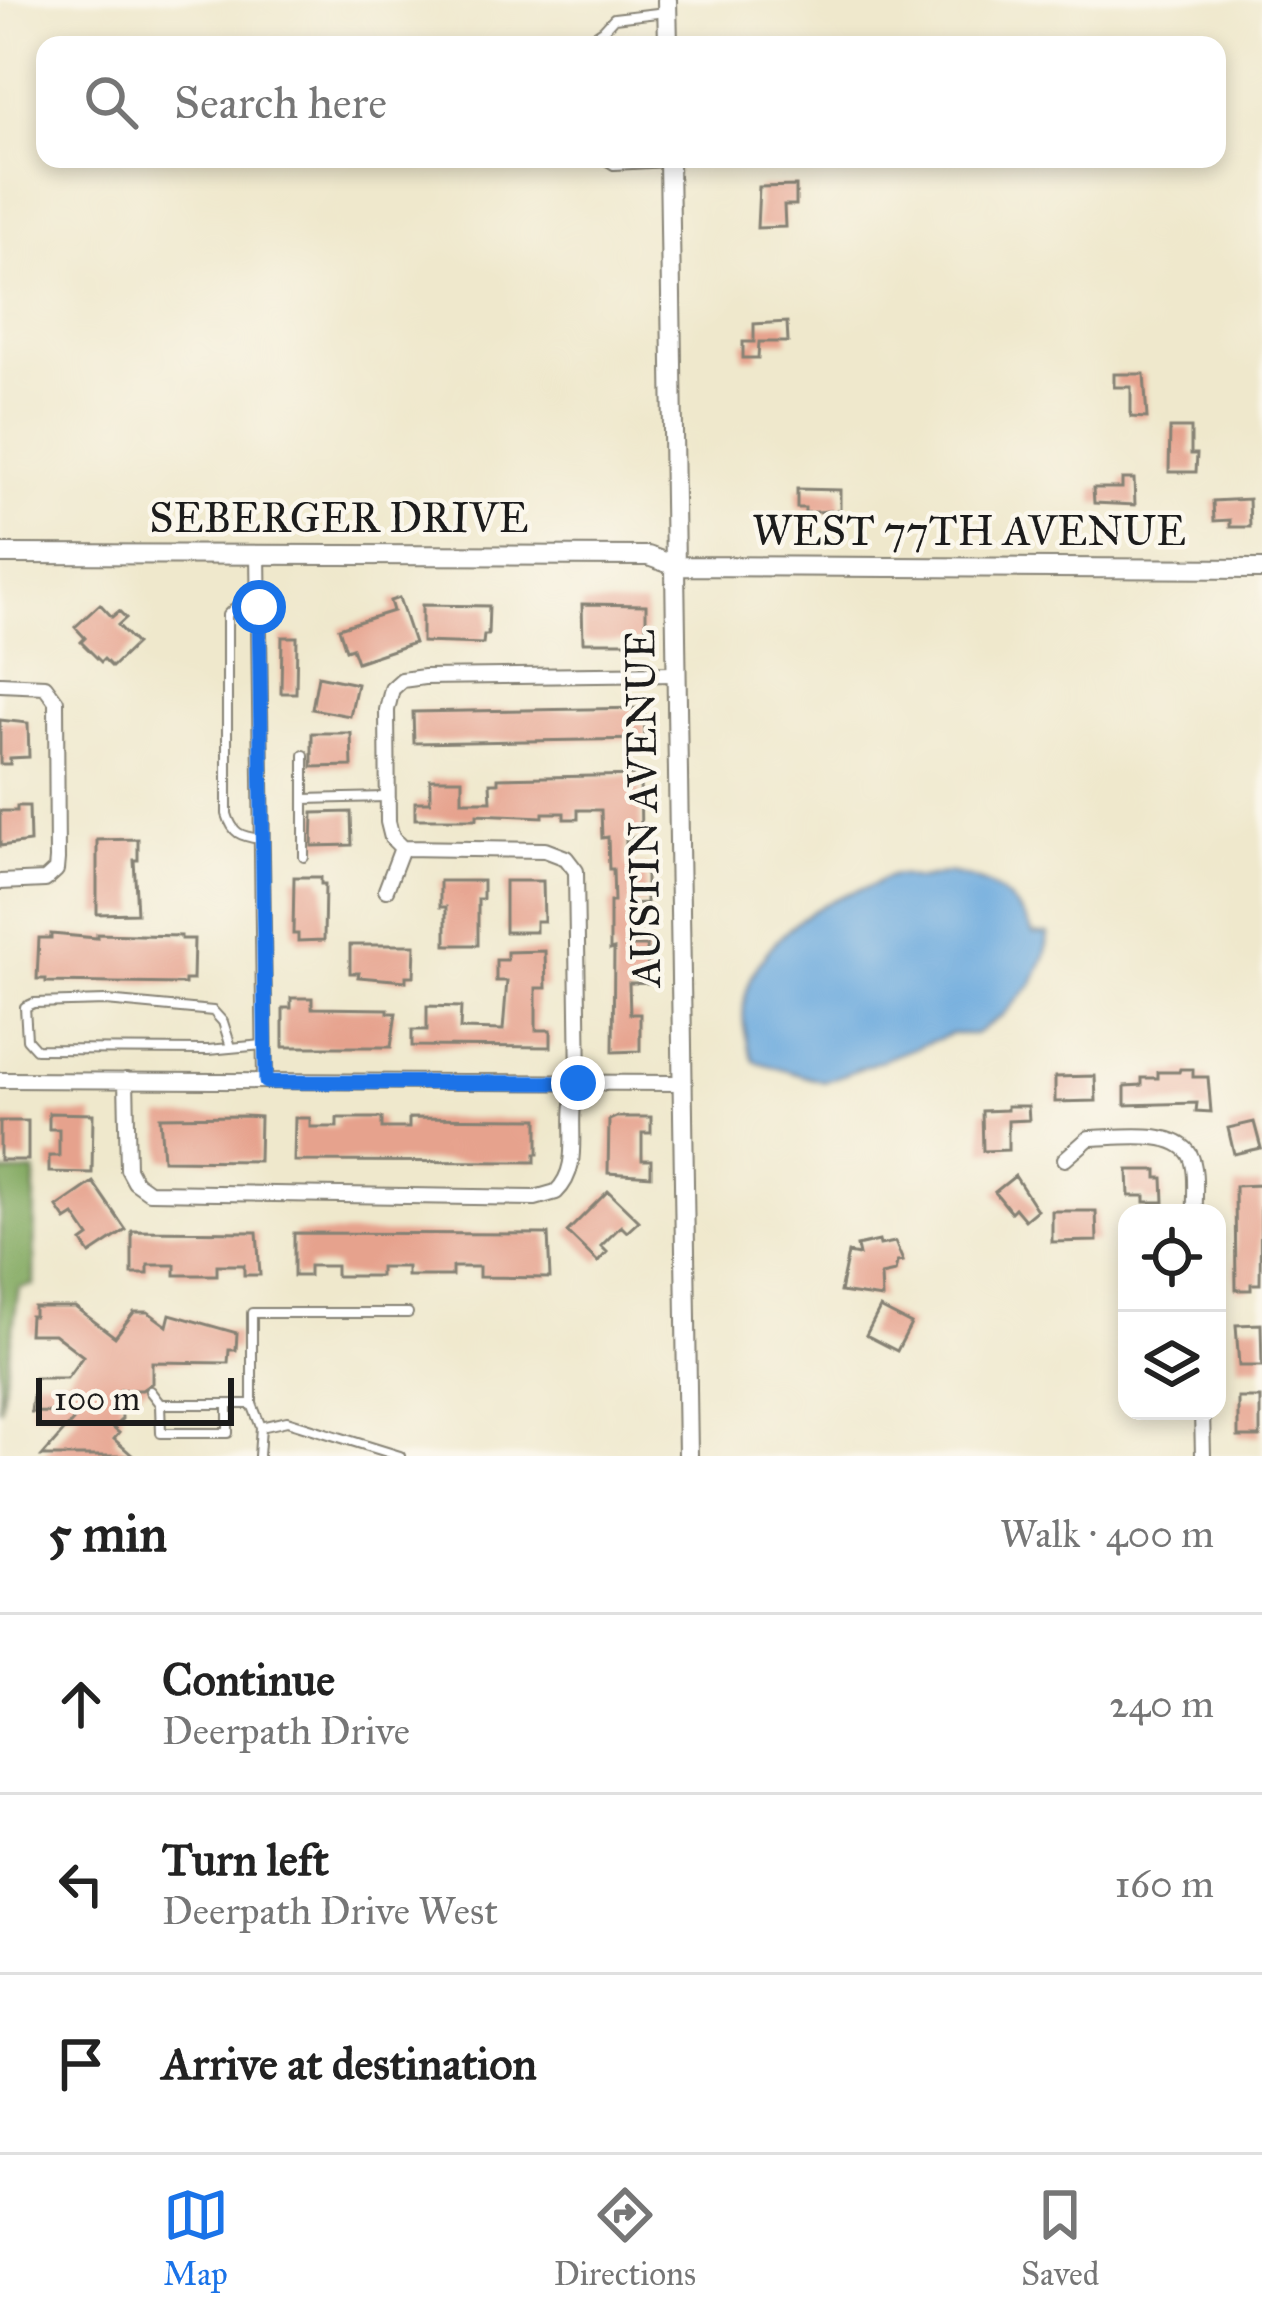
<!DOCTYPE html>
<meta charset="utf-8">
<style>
body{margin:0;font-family:"IM FELL Great Primer",serif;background:#f2f2f2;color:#222}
.controls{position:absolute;right:36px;bottom:36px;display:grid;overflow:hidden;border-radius:24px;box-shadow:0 6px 18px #0003}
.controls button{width:108px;height:108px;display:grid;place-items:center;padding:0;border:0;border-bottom:3px solid #e0e0e0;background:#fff;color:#222;font:60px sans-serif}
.scale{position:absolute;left:36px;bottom:30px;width:198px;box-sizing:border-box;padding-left:12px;border:6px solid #1c1c1c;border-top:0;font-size:33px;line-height:42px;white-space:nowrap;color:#1c1c1c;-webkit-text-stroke:9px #fbf7ec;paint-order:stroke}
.stop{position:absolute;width:36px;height:36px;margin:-27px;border:9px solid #1a73e8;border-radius:50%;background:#fff}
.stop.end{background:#1a73e8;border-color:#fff;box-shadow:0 3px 12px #0008}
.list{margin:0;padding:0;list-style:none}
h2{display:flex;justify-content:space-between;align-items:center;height:156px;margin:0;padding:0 48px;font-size:51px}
h2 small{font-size:39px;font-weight:400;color:#767676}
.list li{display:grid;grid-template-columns:78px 1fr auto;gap:36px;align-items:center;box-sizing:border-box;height:180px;padding:0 48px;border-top:3px solid #e0e0e0}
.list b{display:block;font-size:45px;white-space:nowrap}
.list p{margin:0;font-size:39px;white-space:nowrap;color:#767676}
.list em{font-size:39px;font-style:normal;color:#767676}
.icon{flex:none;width:66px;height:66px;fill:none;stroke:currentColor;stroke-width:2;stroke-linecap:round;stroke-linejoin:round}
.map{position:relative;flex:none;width:1262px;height:1456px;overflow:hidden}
.search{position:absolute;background:#fff;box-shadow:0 6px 18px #0003;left:36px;right:36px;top:36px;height:132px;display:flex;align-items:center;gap:30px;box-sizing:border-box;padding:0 42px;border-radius:24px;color:#767676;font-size:45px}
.sheet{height:696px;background:#fff}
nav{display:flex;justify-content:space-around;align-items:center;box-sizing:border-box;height:168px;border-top:3px solid #e0e0e0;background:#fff;font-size:33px;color:#767676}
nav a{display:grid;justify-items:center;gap:6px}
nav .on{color:#1a73e8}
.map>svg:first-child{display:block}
.forest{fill:#82a960;stroke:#4f623e;stroke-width:3}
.water{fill:#6ba9dd;stroke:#44627c;stroke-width:3}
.building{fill:#e6a28d}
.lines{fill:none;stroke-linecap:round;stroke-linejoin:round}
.lane-casing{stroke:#868274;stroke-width:12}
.street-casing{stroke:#868274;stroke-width:18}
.secondary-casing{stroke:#868274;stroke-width:22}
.lane{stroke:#fff;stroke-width:8}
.street{stroke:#fff;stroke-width:14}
.secondary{stroke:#fff;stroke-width:18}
.route{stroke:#1a73e8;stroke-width:15}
.labels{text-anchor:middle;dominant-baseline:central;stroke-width:9;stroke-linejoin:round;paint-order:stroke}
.street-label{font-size:42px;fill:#1c1c1c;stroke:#fbf7ec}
</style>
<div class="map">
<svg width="1262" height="1456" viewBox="0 0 1262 1456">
<rect width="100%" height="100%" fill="#fbf7ec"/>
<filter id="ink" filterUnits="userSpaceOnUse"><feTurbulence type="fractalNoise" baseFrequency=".00833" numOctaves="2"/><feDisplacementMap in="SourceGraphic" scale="24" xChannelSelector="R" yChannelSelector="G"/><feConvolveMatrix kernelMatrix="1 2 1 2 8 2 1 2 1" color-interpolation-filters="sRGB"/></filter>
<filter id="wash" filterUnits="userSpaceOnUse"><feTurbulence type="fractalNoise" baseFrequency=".004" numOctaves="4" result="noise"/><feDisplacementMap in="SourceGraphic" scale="48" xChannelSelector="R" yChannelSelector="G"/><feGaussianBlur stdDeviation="2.7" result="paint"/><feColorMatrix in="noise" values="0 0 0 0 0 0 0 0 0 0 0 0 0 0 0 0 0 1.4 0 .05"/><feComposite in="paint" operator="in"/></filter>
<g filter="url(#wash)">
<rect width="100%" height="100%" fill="#efe8cc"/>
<!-- forest -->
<path class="forest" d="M35,1172L34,1285L19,1288L0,1410V1173Z"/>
<!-- water -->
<path class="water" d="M947,873C987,879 1017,896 1033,934H1048L1046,953L1033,983L1002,1016L975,1034H951L824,1082L754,1061C750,1050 745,1037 744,1025C736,958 810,901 866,888C875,885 882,878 891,876C902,873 909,879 919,879C928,879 938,875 947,873Z"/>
<g id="blocks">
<!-- building -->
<path class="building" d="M796,186V205H784L785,227L757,228L759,187Z
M787,322L788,342H759L758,358H743V342H754V324Z
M1114,374H1144L1147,418L1131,417V387H1114Z
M1170,428H1191V454H1197L1196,472H1169Z
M1122,479H1134L1135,505L1094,503L1093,488H1122Z
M797,489L840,490V510L805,513V508H797Z
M1249,499L1250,527H1230V520L1214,521L1213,501Z
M399,598L414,643L357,662L352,648L346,650L339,628L393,611L390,601Z
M100,604L112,617L119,611L126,618L118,625L136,644L112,667L104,659L101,662L81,642L85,638L75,627Z
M582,604L646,605V634H641L642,642H583Z
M422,605L489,606L488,635H484L483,644L422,642Z
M282,637H297L296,693H281Z
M318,676L357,684L350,716L312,709Z
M644,708L645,739L414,743L413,712Z
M0,720L28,723L29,757L10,758V764H0Z
M312,733H351L352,766L312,767Z
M640,775L641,837H626V866H646V903L628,904V946H647L648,983H629L630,1014H640V1051L613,1052L614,949L610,950V902H614L613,869H609L608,837L602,838L601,810H578V819H564V813H543V817L477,814V819H415V802H430V779H462V801H491L490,783H498V778Z
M17,806H29L30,842L0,846V811H17Z
M351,812L352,845L312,846L313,813Z
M138,839V860H134L137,913L97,914V840Z
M294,877H321V884H325L324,940L298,941V934H293Z
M440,881H483V899H478V945H446V907H440Z
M505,881H543L544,921H536V932H505Z
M51,934L97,938V934L181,936V939H194L193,980H185V984L46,982V979H37L39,938H51Z
M350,945H415L414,976H406V981L358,977L359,973H350Z
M545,951L546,988H536V1030H551V1047L412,1046V1030H427V1006L461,1007L460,1029L503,1030L507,981H496V960H507V952Z
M291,998H312V1008L388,1009V1013H396L391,1047H283V1008H291Z
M1180,1069H1193V1077H1208L1211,1112L1196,1111L1197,1103L1125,1105V1086L1142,1085V1078H1158V1072H1179Z
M1095,1076L1096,1101L1055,1102V1077Z
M1007,1106H1028L1029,1120L1008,1121V1150L983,1151L982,1111L1007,1110Z
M49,1113L93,1114L92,1173L49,1172V1156H59V1129H49Z
M244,1116L260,1117L259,1161L163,1160L160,1117Z
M616,1117H651V1133H642V1160H651V1176L608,1173L609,1120Z
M295,1118H310V1127H337V1118H382V1128H409V1118L538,1119V1154H535V1162L294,1161Z
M0,1121H28V1160H0Z
M1254,1122L1261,1148L1234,1154L1228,1128Z
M1128,1170H1157V1178H1163L1164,1202H1145V1196H1129Z
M1015,1176L1037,1210L1025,1220L1015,1208L1011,1212L995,1192Z
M93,1182L126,1230L90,1254L82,1242L89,1237L74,1215L66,1220L57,1207Z
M1261,1185L1260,1284H1251V1290H1236L1235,1186Z
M608,1191L639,1221L627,1232L621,1226L601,1246L607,1252L598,1262L567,1232Z
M1052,1211H1096L1097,1241L1052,1242Z
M132,1231L257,1232L260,1275H244V1265H217V1275H175V1265H148V1274H132Z
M294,1233L548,1234L550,1278L479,1277V1267H452V1276H407V1267H380V1276H336V1266H309V1276H294Z
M879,1241L880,1245L895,1242L903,1261L897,1262L895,1272L881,1275L882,1298L840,1292L848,1253L859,1255L857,1246Z
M34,1307H75L115,1337L134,1312H148L167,1326L170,1314L237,1333L236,1350H229L228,1363L152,1362V1383L142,1390H121L122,1419L113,1428L119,1433L114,1439L133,1456H42L80,1413L31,1412L35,1378H67L83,1356L54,1334H29L30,1316H34Z
M880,1308L911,1324L897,1351L866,1335Z
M1261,1324L1262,1366H1239L1236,1325Z
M1238,1398H1260V1437H1238Z"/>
</g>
</g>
<g filter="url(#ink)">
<use href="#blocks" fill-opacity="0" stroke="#868274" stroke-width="3"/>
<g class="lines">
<!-- lane casing -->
<g class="lane-casing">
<path id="lane" d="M581,45L603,30
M603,45L604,29L614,18L666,12
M604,159L614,165L668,162
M259,606L234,608L227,615V814C233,834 240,836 260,839
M304,755V857
M304,799L386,797
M231,1047L223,1022L213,1011L106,1001L34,1003L25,1007L27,1039L36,1049L208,1050L263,1045
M150,1391L160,1404H252L261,1427L259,1456
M252,1404V1313H408
M160,1405L161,1433H228V1404
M261,1427L287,1421L400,1456"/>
</g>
<!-- street casing -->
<g class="street-casing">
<path id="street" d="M258,553L265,1081
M0,684L45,686L56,701L57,859L56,870L45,880L0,882
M386,890L402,848
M0,1080L682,1083
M126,1080L128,1169L135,1182L149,1192L535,1198L556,1192C586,1163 562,1118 579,1083L576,871L566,858L545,850L402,848L392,838L388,822L387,710L392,689L402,680L424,677L678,674
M1065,1159L1089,1138C1116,1138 1175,1128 1190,1155C1198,1170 1194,1197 1195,1213
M1202,1411L1203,1456"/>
</g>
<!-- secondary casing -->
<g class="secondary-casing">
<path id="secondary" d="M667,0L668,45
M669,159L688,1456
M0,554L648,556L676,566L1262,569"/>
</g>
<!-- lane -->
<use href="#lane" class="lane"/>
<!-- street -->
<use href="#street" class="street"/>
<!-- secondary -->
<use href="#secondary" class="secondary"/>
</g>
</g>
<g class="lines" filter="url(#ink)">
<!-- route -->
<path class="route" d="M259,607L266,1082L578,1083"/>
</g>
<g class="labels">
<!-- street labels -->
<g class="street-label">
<text x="339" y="518">SEBERGER DRIVE</text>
<text x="969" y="531">WEST 77TH AVENUE</text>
<text transform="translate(643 808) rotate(-91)">AUSTIN AVENUE</text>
</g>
</g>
</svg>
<div class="controls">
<button><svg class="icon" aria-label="locate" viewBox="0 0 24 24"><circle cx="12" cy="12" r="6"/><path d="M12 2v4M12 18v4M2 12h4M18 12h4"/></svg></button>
<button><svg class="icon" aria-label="layers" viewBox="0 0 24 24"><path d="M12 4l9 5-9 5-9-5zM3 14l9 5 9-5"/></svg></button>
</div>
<div class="scale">100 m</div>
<div class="stop" style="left:259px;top:607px"></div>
<div class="stop end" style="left:578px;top:1083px"></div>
<div class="search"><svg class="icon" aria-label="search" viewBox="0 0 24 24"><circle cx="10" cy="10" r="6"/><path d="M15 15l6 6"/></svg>Search here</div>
</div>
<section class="sheet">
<h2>5 min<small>Walk · 400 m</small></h2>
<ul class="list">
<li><svg class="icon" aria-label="ahead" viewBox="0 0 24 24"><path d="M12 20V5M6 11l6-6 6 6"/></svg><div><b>Continue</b><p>Deerpath Drive</p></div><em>240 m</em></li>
<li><svg class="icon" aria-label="left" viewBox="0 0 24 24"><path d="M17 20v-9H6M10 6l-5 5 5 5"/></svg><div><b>Turn left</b><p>Deerpath Drive West</p></div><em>160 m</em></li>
<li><svg class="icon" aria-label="arrive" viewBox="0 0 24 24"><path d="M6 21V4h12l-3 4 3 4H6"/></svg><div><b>Arrive at destination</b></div></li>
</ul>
</section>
<nav>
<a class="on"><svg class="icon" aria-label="map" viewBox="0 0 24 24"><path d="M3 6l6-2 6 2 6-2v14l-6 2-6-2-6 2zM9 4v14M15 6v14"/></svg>Map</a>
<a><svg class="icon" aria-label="directions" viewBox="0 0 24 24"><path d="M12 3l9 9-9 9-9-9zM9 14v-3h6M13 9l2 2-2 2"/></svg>Directions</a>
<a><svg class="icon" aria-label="saved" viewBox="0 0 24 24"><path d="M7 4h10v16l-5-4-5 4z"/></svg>Saved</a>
</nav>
